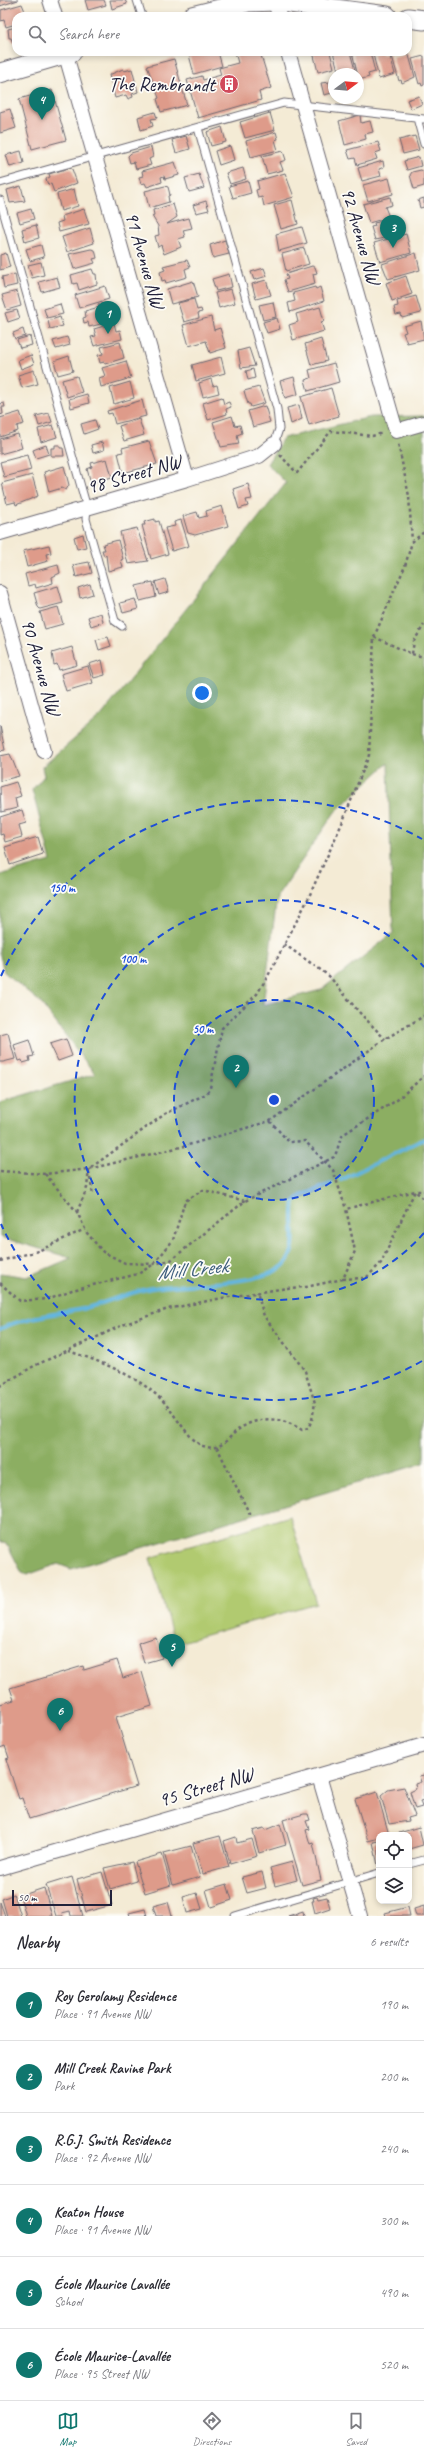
<!DOCTYPE html>
<meta charset="utf-8">
<style>
body{margin:0;font-family:Caveat,sans-serif;background:#f2f2f3;color:#2b2b33}
.controls{position:absolute;right:12px;bottom:12px;display:grid;overflow:hidden;border-radius:8px;box-shadow:0 2px 6px #0003}
.controls button{width:36px;height:36px;display:grid;place-items:center;padding:0;border:0;border-bottom:1px solid #e1e1e2;background:#fff;color:#2b2b33;font:20px sans-serif}
.compass{position:absolute;left:328px;top:68px;width:36px;height:36px;border-radius:50%;background:#fff;box-shadow:0 2px 6px #0003;rotate:74deg}
.scale{position:absolute;left:12px;bottom:10px;width:100px;box-sizing:border-box;padding-left:4px;border:2px solid #22223b;border-top:0;font-size:11px;line-height:14px;white-space:nowrap;color:#22223b;-webkit-text-stroke:3px #fdfcf7;paint-order:stroke}
.you{position:absolute;left:202px;top:693px;width:14px;height:14px;margin:-10px;border:3px solid #fff;border-radius:50%;background:#1a73e8;box-shadow:0 0 0 6px #1a73e833}
.badge{display:grid;place-items:center;width:26px;height:26px;border-radius:50%;background:#0f766e;color:#fff;font-size:13px;font-weight:700}
.pin{position:absolute;translate:-50% -33px;filter:drop-shadow(0 1px 2px #0008)}
.pin::after{content:'';position:absolute;top:21px;width:14px;height:12px;background:inherit;clip-path:polygon(0 0,100% 0,50% 100%)}
.list{margin:0;padding:0;list-style:none}
h2{display:flex;justify-content:space-between;align-items:center;height:52px;margin:0;padding:0 16px;font-size:17px}
h2 small{font-size:13px;font-weight:400;color:#7c7c81}
.list li{display:grid;grid-template-columns:26px 1fr auto;gap:12px;align-items:center;box-sizing:border-box;height:72px;padding:0 16px;border-top:1px solid #e1e1e2}
.list b{display:block;font-size:15px;white-space:nowrap}
.list p{margin:0;font-size:13px;white-space:nowrap;color:#7c7c81}
.list em{font-size:13px;font-style:normal;color:#7c7c81}
.icon{flex:none;width:22px;height:22px;fill:none;stroke:currentColor;stroke-width:2;stroke-linecap:round;stroke-linejoin:round}
.map{position:relative;flex:none;width:424px;height:1916px;overflow:hidden}
.search{position:absolute;background:#fff;box-shadow:0 2px 6px #0003;left:12px;right:12px;top:12px;height:44px;display:flex;align-items:center;gap:10px;box-sizing:border-box;padding:0 14px;border-radius:12px;color:#7c7c81;font-size:15px}
.sheet{height:484px;background:#fff}
nav{display:flex;justify-content:space-around;align-items:center;box-sizing:border-box;height:56px;border-top:1px solid #e1e1e2;background:#fff;font-size:11px;color:#7c7c81}
nav a{display:grid;justify-items:center;gap:2px}
nav .on{color:#0f766e}
.map>svg:first-child{display:block}
.green{fill:#b1ca70;stroke:#6a7656}
.forest{fill:#8cae62;stroke:#57684e;fill-rule:evenodd}
.lines{fill:none;stroke-linecap:round;stroke-linejoin:round}
.stream{stroke:#63b6df;stroke-width:4}
.building{fill:#de9b8a}
.service-casing{stroke:#6c6871;stroke-width:9}
.minor-casing{stroke:#6c6871;stroke-width:16}
.secondary-casing{stroke:#6c6871;stroke-width:21}
.path{stroke:#6c6871;stroke-width:2.5;stroke-dasharray:3 3;stroke-linecap:butt}
.service{stroke:#fff;stroke-width:7}
.minor{stroke:#fff;stroke-width:14}
.secondary{stroke:#fff;stroke-width:19}
.ring{fill:none;stroke:#1d4ed8;stroke-width:2;stroke-dasharray:7 5}
.labels{text-anchor:middle;dominant-baseline:central;stroke-width:3.5;stroke-linejoin:round;paint-order:stroke}
.poi-label{font-size:20px;fill:#22223b;stroke:#fdfcf7;text-anchor:end}
.street-label{font-size:20px;fill:#22223b;stroke:#fdfcf7}
.water-label{font-size:21px;font-style:italic;fill:#3c5d7d;stroke:#fdfcf7}
.centre{fill:#1d4ed8;stroke:#fdfcf7;stroke-width:2}
.ring-label{font-size:12px;text-anchor:middle;font-weight:bold;fill:#1d4ed8;stroke:#fdfcf7;stroke-width:3.5;stroke-linejoin:round;paint-order:stroke}
</style>
<div class="map">
<svg width="424" height="1916" viewBox="0 0 424 1916">
<rect width="100%" height="100%" fill="#fdfcf7"/>
<filter id="ink" filterUnits="userSpaceOnUse"><feTurbulence type="fractalNoise" baseFrequency=".025" numOctaves="2"/><feDisplacementMap in="SourceGraphic" scale="8" xChannelSelector="R" yChannelSelector="G"/><feConvolveMatrix kernelMatrix="1 2 1 2 8 2 1 2 1" color-interpolation-filters="sRGB"/></filter>
<filter id="wash" filterUnits="userSpaceOnUse"><feTurbulence type="fractalNoise" baseFrequency=".012" numOctaves="4" result="noise"/><feDisplacementMap in="SourceGraphic" scale="16" xChannelSelector="R" yChannelSelector="G"/><feGaussianBlur stdDeviation="0.9" result="paint"/><feColorMatrix in="noise" values="0 0 0 0 0 0 0 0 0 0 0 0 0 0 0 0 0 1.4 0 .05"/><feComposite in="paint" operator="in"/></filter>
<g filter="url(#wash)">
<rect width="100%" height="100%" fill="#f4ebd5"/>
<!-- green -->
<path class="green" d="M290,1516L316,1603L175,1644L150,1558Z"/>
<!-- forest -->
<path class="forest" d="M424,416V1463L71,1569L58,1564L27,1575L22,1573L7,1544L0,1541V1273L27,1277L71,1258L0,1237V1102L95,1074L40,1002L4,972L0,955V875L51,861L32,790L44,776L42,767L101,716L286,483L267,464L283,438L371,417ZM388,763L393,933L321,990L263,1005L277,897L335,812Z"/>
<g class="lines">
<!-- stream -->
<path class="stream" d="M341,1180L424,1139
M0,1329C27,1316 54,1315 82,1309C106,1303 129,1292 152,1288C183,1283 266,1286 285,1264C300,1247 290,1221 294,1202L301,1196L331,1184"/>
</g>
<g id="blocks">
<!-- building -->
<path class="building" d="M0,0H18L0,6Z
M85,0H104L106,5L88,10Z
M110,0H125L127,4L112,9Z
M22,4L27,16H16V24L6,27L4,20L1,21V10Z
M16,27V42L13,43L11,38H9L8,29Z
M199,52H218L222,66L194,74L189,55Z
M235,52H260L271,88L259,92L261,100L198,118L187,80L202,76L203,80L221,75L219,68L238,63Z
M313,52H330L334,68L318,72Z
M333,52H350L355,70L349,71V74H339Z
M352,52H370L375,72L368,74L369,77L359,80Z
M380,52L382,55L389,53L395,74L379,79L373,54Z
M408,52L415,77L402,83L401,80L399,81L392,56Z
M424,56V85L422,86L421,83L419,84L412,59Z
M174,59L187,105L161,112L157,99L159,98L147,66Z
M123,69L124,71L132,69L138,92L132,94L133,97L128,99L126,95L115,98L109,75Z
M329,82L332,93L324,95L321,83Z
M52,90L66,140L32,149L19,99Z
M419,96L422,104L411,109L407,100Z
M10,109L16,128L0,133V112Z
M155,112L157,118L151,119L153,126L141,130L138,117Z
M270,113L275,130L245,138L240,122Z
M360,115L361,123L370,121L373,132L365,134L366,139L345,145L339,121Z
M222,127L226,142L211,146L207,132Z
M276,132L278,139L275,140L278,150L251,157L246,141Z
M186,136L190,149L176,153L172,140Z
M415,136L419,150L403,154L399,140Z
M378,142L381,151L375,153L377,159L357,165L355,158L350,159L347,150Z
M230,146L234,160L219,165L215,151Z
M151,147L153,157L149,159L151,165L136,169L134,162L130,163L128,156L131,153Z
M21,151L24,163L10,167L6,155Z
M283,151L286,160L280,162L283,170L267,174L262,156Z
M419,157L421,166L407,170L404,161Z
M383,161L384,167L379,169L381,176L362,181L358,168Z
M175,162L179,175L165,179L164,176L161,177L162,182L147,187L145,183L141,184L139,177L143,176L142,171Z
M69,168L72,169L77,183L54,192L51,184L48,185L46,179L50,177L49,174Z
M243,168L246,179L230,184L226,173Z
M421,170L424,172V186L414,189L410,175L412,172Z
M285,173L294,197L264,206L262,197L258,198L256,190L259,189L257,181Z
M199,174L204,188L189,192L185,178Z
M389,178L393,194L368,201L363,185Z
M248,181L251,193L233,198L229,186Z
M21,186L25,201L10,203L7,190Z
M165,186L168,187L170,195L168,196L169,202L149,208L145,191Z
M74,189L78,206L61,211L57,194Z
M390,197L392,205L385,207L389,217L369,223L363,204Z
M424,198V207L420,208L418,200Z
M292,200L298,224L281,229L274,205Z
M206,201L209,210L196,213L193,205Z
M173,204L177,217L167,224L189,218L192,228L183,230L185,237L178,239L181,247L164,254L161,245L158,247L155,236L159,235L158,226L152,216L154,215L153,210Z
M31,209L34,219L20,223L17,213Z
M84,209L89,224L59,232L57,223L63,221L62,216Z
M396,218L398,235L375,240L371,227L375,226L374,223Z
M36,225L39,238L25,242L22,229Z
M302,227L307,243L279,251L276,234Z
M90,228L94,243L67,252L62,237Z
M406,234L411,253L380,262L374,243Z
M225,240L229,254L213,258L210,245Z
M41,245L44,257L30,261L26,249Z
M304,248L309,264L286,271L282,254Z
M91,249L95,250L97,258L93,259L95,263L74,269L69,254Z
M6,253L10,267L0,270V255Z
M416,253L420,270L388,279L382,264Z
M187,260L190,267L185,269L187,277L166,283L165,280L162,281L160,272L165,270L163,266Z
M41,262L44,275L32,278L28,265Z
M312,266L315,267L317,273L313,274L315,284L288,292L284,280L288,279L286,274Z
M264,268L267,276L254,280L251,272Z
M92,269L94,274H96L97,284L79,290L77,283L73,284L71,275Z
M15,274L17,285L4,288L2,277Z
M229,274L232,287L216,291L212,279Z
M406,276L412,294L392,301L386,283Z
M57,277L60,287L42,292L39,282Z
M266,280L271,295L256,299L252,284Z
M193,281L198,297L171,304L167,289Z
M105,286L109,299L79,308L75,295Z
M315,287L316,289L320,287L324,301L290,312L288,303L295,301L293,293Z
M231,289L235,303L219,308L215,293Z
M17,291L21,306L7,310L2,295Z
M416,296L421,313L402,318L401,314L396,315L394,307L398,306L397,301Z
M194,299L197,310L201,309L202,312L198,313L199,318L184,322L178,303Z
M273,302L276,317L263,320L259,305Z
M102,303L103,306L107,305L109,309L111,315L108,316L109,322L89,327L88,322L84,323L83,318L86,317L85,311L99,307L98,304Z
M60,304L63,314L47,318L44,309Z
M320,307L324,321L321,322L324,331L293,340L289,325L298,322L296,314Z
M17,310L20,318L8,322L5,313Z
M60,317L63,326L50,329L48,321Z
M211,317L214,330L220,328L226,348L210,353L206,341L189,346L183,325Z
M277,318L280,329L267,333L263,322Z
M421,321L424,339L407,343L403,333L406,332L404,326Z
M114,323L116,331L120,330L122,339L94,346L91,337L96,336L94,329Z
M23,329L25,336L15,339L13,333Z
M30,336L32,345L20,348L17,340Z
M67,337L70,345L56,349L53,341Z
M321,339L327,361L311,365L305,344Z
M120,342L124,358L105,364L104,362L100,363L98,355L103,354L101,347Z
M249,348L255,366L241,368L238,351Z
M31,355L34,364L21,369L18,360Z
M69,356L73,371L58,375L54,361Z
M221,357L225,373L196,381L192,365Z
M126,361L131,378L101,387L99,378L105,376L102,368Z
M334,363L339,382L308,391L305,380L311,378L309,370Z
M253,369L255,378L248,380L246,371Z
M34,370L38,384L22,388L18,375Z
M77,376L82,392L67,397L62,380Z
M294,377L298,394L285,398L280,381Z
M211,379L213,386L217,385L219,393L203,397L199,383Z
M130,382L134,398L114,404L110,388Z
M259,387L265,403L251,407L250,404H248L244,391Z
M331,388L339,416L309,425L301,397Z
M87,394L89,403L71,408L69,399Z
M222,397L224,404L229,402L231,407L226,409L227,414L208,420L203,403Z
M142,400L146,416L115,424L112,413L108,414L107,411Z
M4,403L5,407H2L3,414L0,415V404Z
M299,405L302,419L291,424L287,408Z
M265,406L270,422L253,427L248,411Z
M20,412L24,424L17,426L18,431L0,437V418Z
M49,413L52,422L39,426L36,416Z
M232,416L235,426L240,425L242,433L237,435L239,444L221,447L213,422Z
M139,419L144,435L124,441L119,426Z
M95,420L98,429L84,434L81,424Z
M53,425L57,437L41,442L38,429Z
M18,434L22,448L0,454V439Z
M149,441L157,464L123,473L118,453L123,452L122,448Z
M102,442L104,450L93,453L91,445Z
M46,445L49,454L36,458L33,450Z
M55,445H60V448H63L64,456H51V448H55Z
M27,455L31,470L4,477L0,462Z
M107,459L112,477L91,483L87,469L92,467L91,463Z
M64,466L69,485L66,490L62,488L49,492L44,472Z
M32,475L38,496L16,505L15,502L7,504L2,483Z
M248,484L252,499L246,500L248,506L239,509L233,489Z
M222,506L228,526L195,535L188,533L183,516L197,512L199,518L207,516L206,511Z
M155,519V522L159,521L168,554L151,559L142,525H145L144,522Z
M181,520L189,546L172,551L165,528L175,526L174,522Z
M137,528L148,561L128,564L120,532Z
M83,534L86,547L77,549L74,537Z
M118,540L123,559L121,560L123,567L108,571L106,555L104,556L102,550H105L103,544Z
M49,545L51,553L46,554L48,561L27,567L23,551Z
M89,562L92,573L76,577L73,565Z
M58,565L60,573L52,577L53,583L36,588L35,584L28,586L25,574Z
M165,579L169,592L159,595L155,582Z
M153,582L156,597L140,601L136,586Z
M90,584L93,594L80,598L78,588Z
M58,586L63,603L40,609L38,607L34,593Z
M135,599L138,609L123,613L120,603Z
M58,607L63,624L45,629L40,612Z
M101,613L103,622L91,626L88,617Z
M108,637L111,646L99,650L96,640Z
M72,647L77,665L59,670L57,664L54,665L52,653Z
M102,660L105,675L94,678L89,664Z
M88,666L93,683L66,691L61,674Z
M0,726L5,750L0,751Z
M10,754L19,776L0,781V756Z
M16,782L21,796L15,798L17,808L1,812L0,787Z
M22,810L26,823L19,825L22,837L5,842L3,834L0,835V817Z
M38,837L43,854L10,865L5,847Z
M8,1033L15,1059L3,1062H0V1035Z
M66,1039L72,1056L58,1061L50,1044Z
M29,1040L34,1056L29,1057L30,1061L23,1063L22,1060L19,1061L14,1045Z
M156,1637L162,1658L144,1663L138,1643Z
M117,1660L123,1678L142,1672L152,1706L116,1717L137,1786L29,1819L22,1798L19,1799L6,1759L9,1758L5,1746L0,1748V1704L14,1700L10,1688L83,1666L84,1670Z
M424,1775V1800L420,1801L422,1807L415,1809L410,1792L416,1789L415,1784L421,1782L419,1776Z
M404,1787L415,1816L408,1818L409,1821L389,1824L381,1796L388,1790Z
M377,1792L389,1835H379V1838L368,1841L355,1799Z
M304,1814H308L310,1820L306,1821L309,1829L306,1830L310,1844L313,1843L321,1880L302,1885L283,1820Z
M280,1824L286,1845L259,1853L253,1831L264,1828L265,1830Z
M419,1827L423,1845L409,1849V1835H399V1833Z
M220,1836L229,1867L203,1874L193,1843Z
M236,1837L237,1843L252,1839L257,1856L230,1864L224,1841Z
M379,1841V1865L378,1866L373,1842Z
M191,1846L200,1877L173,1885L164,1853Z
M162,1854L171,1885L145,1893L135,1862Z
M132,1862L137,1881L110,1889L104,1868Z
M292,1862L297,1880L275,1886L270,1868Z
M102,1872L112,1905L86,1912L77,1879Z
M262,1872L266,1888L247,1893L242,1877Z
M72,1877L83,1916H71L70,1911L62,1913L63,1916H56L46,1885Z
M227,1884L232,1900L211,1907L206,1890Z
M44,1888L52,1916H26L20,1896Z
M197,1893L202,1909L187,1913L183,1897Z
M14,1894L21,1916H7L2,1899Z
M317,1897L318,1899L327,1897L330,1908L315,1913L312,1901H314L313,1898Z
M0,1902L5,1916H0Z
M168,1902L172,1916H156L153,1906Z
M424,1906V1916H416L414,1909Z
M408,1907L410,1916H386L385,1913Z
M145,1909L147,1916H130L129,1913Z
M303,1911L304,1916H288Z"/>
</g>
</g>
<g filter="url(#ink)">
<use href="#blocks" fill-opacity="0" stroke="#6c6871" stroke-width="1"/>
<g class="lines">
<!-- service casing -->
<g class="service-casing">
<path id="service" d="M137,0L142,16
M417,118L424,144
M198,128L277,409L279,429L274,444
M0,183L284,103L424,119
M0,200L87,508L86,519L115,621L122,626
M409,1864L424,1860
M235,1916L379,1873"/>
</g>
<!-- minor casing -->
<g class="minor-casing">
<path id="minor" d="M50,0L55,16
M275,1L279,16
M65,52L187,479
M288,52L396,431L424,423
M0,533L187,479L259,456L274,444
M0,593L44,751
M319,1776L360,1916
M0,1868L424,1745"/>
</g>
<!-- secondary casing -->
<g class="secondary-casing">
<path id="secondary" d="M192,16L248,2L275,1L387,16
M408,18L424,20
M0,73L72,52"/>
</g>
<!-- path -->
<path class="path" d="M280,455L297,473L331,431L372,436L383,433
M412,542L424,532
M374,637L412,654L414,641L424,625
M412,654L424,657
M284,944L329,976L359,1012L385,1039
M270,1121L289,1142L305,1141L333,1170L346,1209
M0,1171L45,1174L89,1169L185,1146L270,1121L385,1039L424,1016
M89,1172L93,1195
M45,1174L77,1212L87,1233L103,1252L125,1263L154,1264L171,1260L245,1201L334,1157C339,1149 338,1140 344,1134L397,1100L424,1076
M77,1212L87,1188L89,1169L165,1114L206,1094L210,1088L222,1028L257,994L269,974L307,901L343,821L369,755L374,637L405,566L412,542L409,496L398,443
M0,1261L38,1251L85,1229
M343,1279L366,1278L381,1263L415,1191L424,1199
M0,1283L20,1301L47,1299L72,1290L138,1274L154,1264L173,1240L185,1201L203,1190L245,1201
M68,1351C100,1361 135,1375 160,1398C172,1409 189,1441 203,1446C222,1452 227,1438 239,1429C260,1415 282,1417 302,1430L308,1428L312,1420L315,1403L305,1371L264,1316L257,1292
M0,1386L34,1366L125,1324L168,1309L222,1298L287,1288L306,1287L343,1279L355,1251L346,1209L415,1191H424
M217,1447L250,1515"/>
<!-- service -->
<use href="#service" class="service"/>
<!-- minor -->
<use href="#minor" class="minor"/>
<!-- secondary -->
<use href="#secondary" class="secondary"/>
</g>
</g>
<!-- distance rings -->
<circle cx="274" cy="1100" r="100" fill="#1d4ed8" fill-opacity=".12"/>
<g class="ring">
<circle cx="274" cy="1100" r="100"/>
<path d="M424 1233A200 200 0 1 1 424 967"/>
<path d="M422 1361A300 300 0 0 1 1 1224M1 976A300 300 0 0 1 422 839"/>
</g>
<!-- icons -->
<defs>
<g id="building-disc" transform="scale(1)"><circle r="9.5" fill="#d1495b" stroke="#fdfcf7"/><path d="M-4-6H4V6H1V3H-1V6H-4ZM-2.5-4.3h1.7v1.8h-1.7ZM.8-4.3h1.7v1.8H.8ZM-2.5-1h1.7V.8h-1.7ZM.8-1h1.7V.8H.8Z" fill="#fff"/></g>
</defs>
<g fill-rule="evenodd">
<use href="#building-disc" x="229" y="84"/>
</g>
<g class="labels">
<!-- poi labels -->
<g class="poi-label">
<text x="215" y="84">The Rembrandt</text>
</g>
<!-- street labels -->
<g class="street-label">
<text transform="translate(361 236) rotate(74)">92 Avenue NW</text>
<text transform="translate(145 260) rotate(74)">91 Avenue NW</text>
<text transform="translate(134 474) rotate(-16)">98 Street NW</text>
<text transform="translate(41 667) rotate(74)">90 Avenue NW</text>
<text transform="translate(206 1787) rotate(-16)">95 Street NW</text>
</g>
<!-- water labels -->
<g class="water-label">
<text transform="translate(192 1269) rotate(-6)">Mill Creek</text>
</g>
</g>
<circle cx="274" cy="1100" r="6" class="centre"/>
<g class="ring-label">
<text x="62" y="892">150 m</text>
<text x="133" y="963">100 m</text>
<text x="203" y="1033">50 m</text>
</g>
</svg>
<div class="controls">
<button><svg class="icon" aria-label="locate" viewBox="0 0 24 24"><circle cx="12" cy="12" r="6"/><path d="M12 2v4M12 18v4M2 12h4M18 12h4"/></svg></button>
<button><svg class="icon" aria-label="layers" viewBox="0 0 24 24"><path d="M12 4l9 5-9 5-9-5zM3 14l9 5 9-5"/></svg></button>
</div>
<svg class="compass" viewBox="-18 -18 36 36"><path d="M0-13l5 13h-10z" fill="#e53935"/><path d="M0 13l5-13h-10z" fill="#7c7c81"/></svg>
<div class="scale">50 m</div>
<div class="you"></div>
<div class="pin badge" style="left:108px;top:334px">1</div>
<div class="pin badge" style="left:236px;top:1088px">2</div>
<div class="pin badge" style="left:393px;top:248px">3</div>
<div class="pin badge" style="left:42px;top:120px">4</div>
<div class="pin badge" style="left:172px;top:1667px">5</div>
<div class="pin badge" style="left:60px;top:1731px">6</div>
<div class="search"><svg class="icon" aria-label="search" viewBox="0 0 24 24"><circle cx="10" cy="10" r="6"/><path d="M15 15l6 6"/></svg>Search here</div>
</div>
<section class="sheet">
<h2>Nearby<small>6 results</small></h2>
<ul class="list">
<li><span class="badge">1</span><div><b>Roy Gerolamy Residence</b><p>Place · 91 Avenue NW</p></div><em>190 m</em></li>
<li><span class="badge">2</span><div><b>Mill Creek Ravine Park</b><p>Park</p></div><em>200 m</em></li>
<li><span class="badge">3</span><div><b>R.G.J. Smith Residence</b><p>Place · 92 Avenue NW</p></div><em>240 m</em></li>
<li><span class="badge">4</span><div><b>Keaton House</b><p>Place · 91 Avenue NW</p></div><em>300 m</em></li>
<li><span class="badge">5</span><div><b>École Maurice Lavallée</b><p>School</p></div><em>490 m</em></li>
<li><span class="badge">6</span><div><b>École Maurice-Lavallée</b><p>Place · 95 Street NW</p></div><em>520 m</em></li>
</ul>
</section>
<nav>
<a class="on"><svg class="icon" aria-label="map" viewBox="0 0 24 24"><path d="M3 6l6-2 6 2 6-2v14l-6 2-6-2-6 2zM9 4v14M15 6v14"/></svg>Map</a>
<a><svg class="icon" aria-label="directions" viewBox="0 0 24 24"><path d="M12 3l9 9-9 9-9-9zM9 14v-3h6M13 9l2 2-2 2"/></svg>Directions</a>
<a><svg class="icon" aria-label="saved" viewBox="0 0 24 24"><path d="M7 4h10v16l-5-4-5 4z"/></svg>Saved</a>
</nav>
